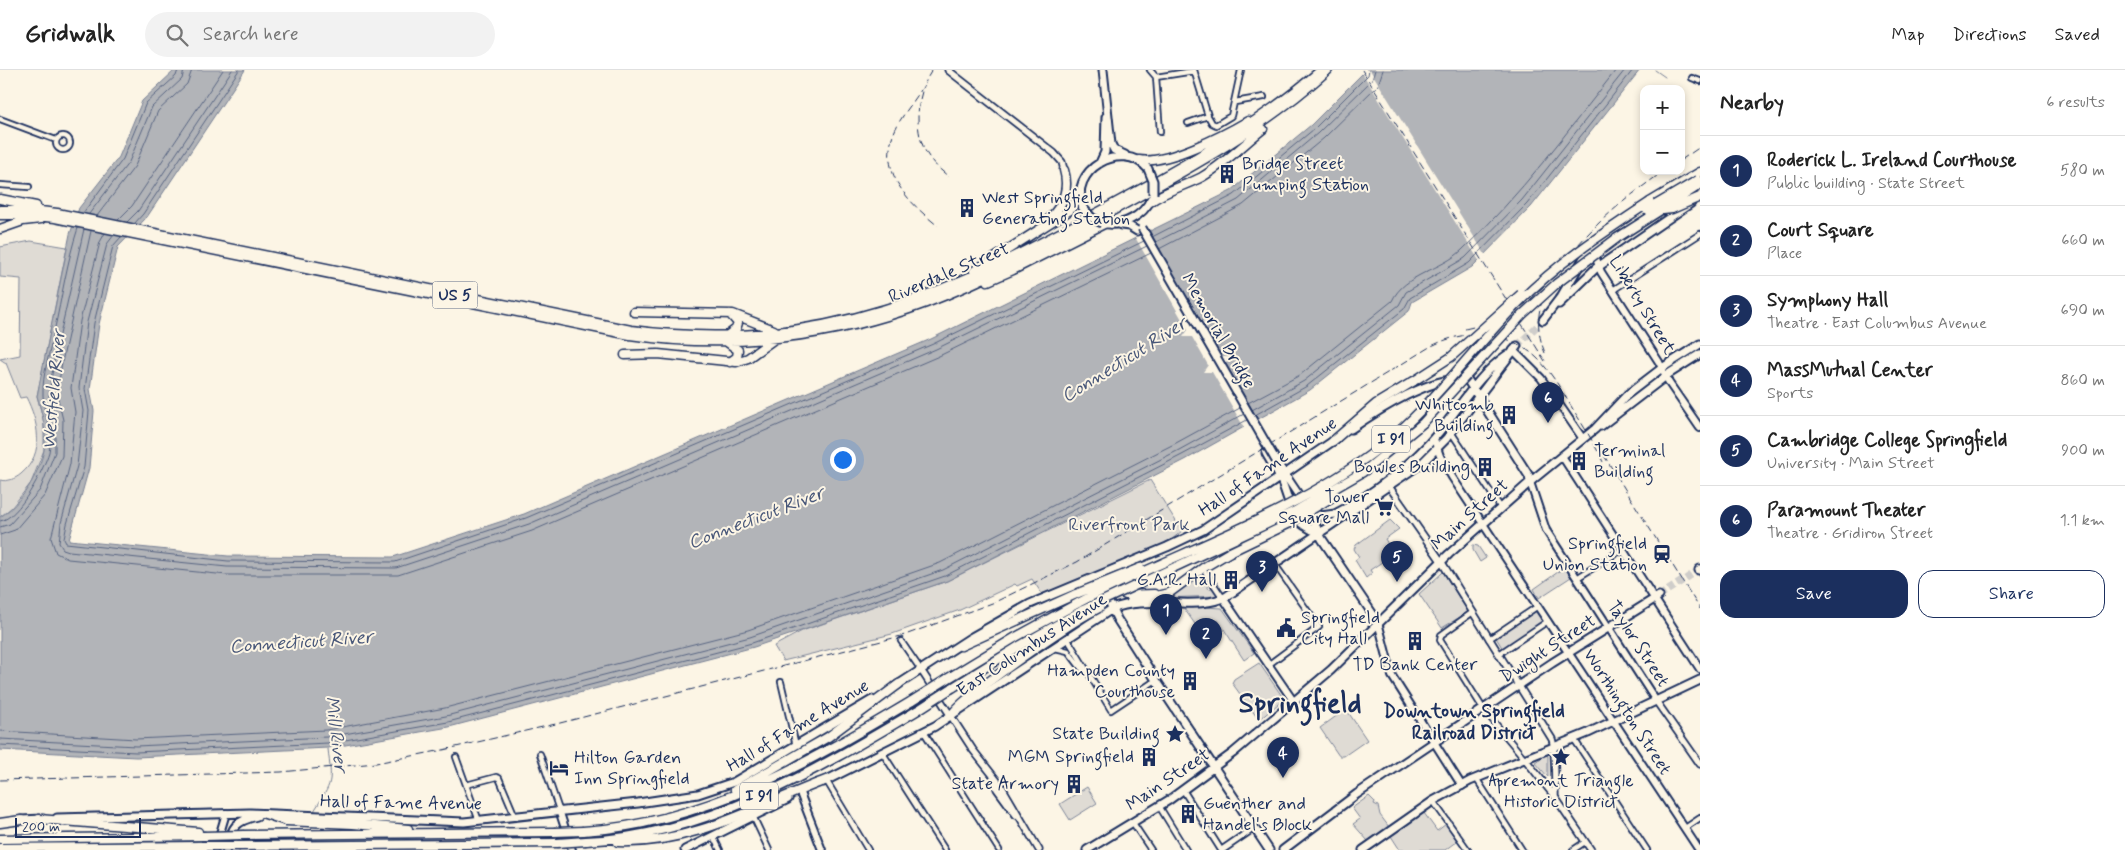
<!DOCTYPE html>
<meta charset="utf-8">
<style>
body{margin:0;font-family:Mynerve,sans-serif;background:#f2f2f2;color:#222}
.controls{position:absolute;right:15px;top:15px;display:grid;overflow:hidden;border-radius:10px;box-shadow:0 2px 8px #0003}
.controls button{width:45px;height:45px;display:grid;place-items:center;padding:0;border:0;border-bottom:1px solid #e0e0e0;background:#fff;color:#222;font:25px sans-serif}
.scale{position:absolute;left:15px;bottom:12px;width:126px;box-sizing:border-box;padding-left:5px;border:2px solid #1b2f5e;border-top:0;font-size:14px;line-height:18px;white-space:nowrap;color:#1b2f5e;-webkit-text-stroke:4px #fcf5e5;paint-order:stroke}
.you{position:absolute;left:842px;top:389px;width:18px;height:18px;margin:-12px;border:4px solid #fff;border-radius:50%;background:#1a73e8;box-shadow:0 0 0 8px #1a73e833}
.badge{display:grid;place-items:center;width:32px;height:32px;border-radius:50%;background:#1b2f5e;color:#fff;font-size:16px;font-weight:700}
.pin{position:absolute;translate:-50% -41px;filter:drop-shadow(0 1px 2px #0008)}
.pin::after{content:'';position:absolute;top:26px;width:18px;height:15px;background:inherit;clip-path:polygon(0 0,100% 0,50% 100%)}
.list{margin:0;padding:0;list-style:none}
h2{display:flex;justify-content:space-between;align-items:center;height:65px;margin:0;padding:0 20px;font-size:21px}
h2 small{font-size:16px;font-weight:400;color:#767676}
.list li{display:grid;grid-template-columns:32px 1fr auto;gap:15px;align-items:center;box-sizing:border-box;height:70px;padding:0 20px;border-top:1px solid #e0e0e0}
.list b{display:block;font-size:19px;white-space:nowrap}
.list p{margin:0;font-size:16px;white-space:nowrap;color:#767676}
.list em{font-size:16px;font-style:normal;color:#767676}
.actions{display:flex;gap:10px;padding:15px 20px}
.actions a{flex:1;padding:11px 0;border:1px solid #1b2f5e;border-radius:15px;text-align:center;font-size:18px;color:#1b2f5e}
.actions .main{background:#1b2f5e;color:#fff}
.icon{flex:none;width:28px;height:28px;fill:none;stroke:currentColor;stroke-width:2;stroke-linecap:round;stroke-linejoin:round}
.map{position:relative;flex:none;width:1700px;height:780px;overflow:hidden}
header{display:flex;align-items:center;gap:30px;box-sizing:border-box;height:70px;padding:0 25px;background:#fff;border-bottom:1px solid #e0e0e0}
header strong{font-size:24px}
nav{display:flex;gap:28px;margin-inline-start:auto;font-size:18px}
.search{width:350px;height:45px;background:#f2f2f2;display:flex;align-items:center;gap:12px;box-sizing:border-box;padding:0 18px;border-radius:28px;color:#767676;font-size:19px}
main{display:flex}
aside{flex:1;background:#fff}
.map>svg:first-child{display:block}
.green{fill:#dfdbd4;stroke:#7d8599}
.water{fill:#b2b4b8;stroke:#767f94}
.pier{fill:#fcf5e5}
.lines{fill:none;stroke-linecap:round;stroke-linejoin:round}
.shore{stroke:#576482;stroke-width:1}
.stream{stroke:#767f94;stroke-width:1}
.primary-tunnel{stroke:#cfcdca;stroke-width:7;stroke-dasharray:7 3.5;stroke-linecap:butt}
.minor-casing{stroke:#1b2f5e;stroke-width:8}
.tertiary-casing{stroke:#1b2f5e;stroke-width:9}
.secondary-casing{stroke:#1b2f5e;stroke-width:10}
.primary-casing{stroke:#1b2f5e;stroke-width:11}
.motorway-casing{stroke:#1b2f5e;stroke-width:11}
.minor{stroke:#fcf5e5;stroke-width:4.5}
.tertiary{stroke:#fcf5e5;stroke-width:5.5}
.secondary{stroke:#fcf5e5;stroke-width:6}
.primary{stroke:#fcf5e5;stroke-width:7}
.motorway{stroke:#fcf5e5;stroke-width:8}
.rail{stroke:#1b2f5e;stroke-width:1;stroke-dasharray:8 4;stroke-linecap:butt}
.primary-bridge-casing{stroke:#1b2f5e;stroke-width:11;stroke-linecap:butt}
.motorway-bridge-casing{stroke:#1b2f5e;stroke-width:11;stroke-linecap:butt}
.primary-bridge{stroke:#fcf5e5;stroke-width:7}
.motorway-bridge{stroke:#fcf5e5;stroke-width:8}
.labels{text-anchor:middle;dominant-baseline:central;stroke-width:4;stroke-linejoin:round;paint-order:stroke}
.shield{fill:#fcf5e5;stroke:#5e6a86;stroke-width:1}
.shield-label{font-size:16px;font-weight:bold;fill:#1b2f5e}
.poi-label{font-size:18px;fill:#1b2f5e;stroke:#fcf5e5;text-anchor:end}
.street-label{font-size:18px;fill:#1b2f5e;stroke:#fcf5e5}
.park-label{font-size:18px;fill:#425176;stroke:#fcf5e5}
.water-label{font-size:19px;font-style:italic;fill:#485779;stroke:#fcf5e5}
.neighbourhood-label{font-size:19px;font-weight:bold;fill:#1b2f5e;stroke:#fcf5e5}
.town-label{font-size:28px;font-weight:bold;fill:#1b2f5e;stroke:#fcf5e5}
</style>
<header>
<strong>Gridwalk</strong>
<div class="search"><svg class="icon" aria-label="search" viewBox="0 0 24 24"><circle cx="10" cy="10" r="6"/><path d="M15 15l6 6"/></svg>Search here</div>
<nav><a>Map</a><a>Directions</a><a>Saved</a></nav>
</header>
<main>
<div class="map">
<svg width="1700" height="780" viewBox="0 0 1700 780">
<rect width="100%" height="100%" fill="#fcf5e5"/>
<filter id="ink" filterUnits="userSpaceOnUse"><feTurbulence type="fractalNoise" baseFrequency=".02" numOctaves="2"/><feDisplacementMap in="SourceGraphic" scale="10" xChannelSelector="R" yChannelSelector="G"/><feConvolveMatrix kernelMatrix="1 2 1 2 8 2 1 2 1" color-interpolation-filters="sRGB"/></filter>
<g filter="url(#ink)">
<!-- green -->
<path class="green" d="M31,171L67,177L37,326L44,352V380L31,413L12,437L0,447V410C7,412 15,409 21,404C46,383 38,351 26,327L20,328L6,293L0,289L20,285L21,209L0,207V177Z
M1150,410L1182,461L1171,470L1137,486L1042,524L1032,509L1017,516L1015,514L960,540L892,564L783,591L774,576L802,561L947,511Z
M1390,450L1399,459L1385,469L1394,484L1370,500L1372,503L1366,508L1355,490L1359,487L1354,479L1356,475Z
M1473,475L1478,476L1486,488L1480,492L1473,480Z
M1565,497L1571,507L1539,528L1534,519Z
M1443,502L1468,542L1442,558L1419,524Z
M1199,504L1209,519L1213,517L1218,526L1164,528Z
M1187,536L1222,538L1254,583L1244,590L1218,550L1213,557L1202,564L1185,540Z
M1536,539L1544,552L1503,579L1495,566Z
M1259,593L1284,629L1259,650L1232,613L1234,609Z
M1346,639L1367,670L1344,686H1339L1320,658Z
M1546,685L1548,686V707L1535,692Z
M1087,717L1097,733L1070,750L1060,734Z
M1369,726L1375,732L1374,734L1378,736L1380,745L1389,757L1368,771L1353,754L1360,749L1352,738Z
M1424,743L1437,761L1446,754L1457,771L1445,780H1400L1391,766Z"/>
<!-- water -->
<path class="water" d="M175,0H245L147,147L118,177L99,254L90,319L94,341L89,398L69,470L228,486L393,487L524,444L931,269L1231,121L1311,55L1366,0H1640L1531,137L1472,197L1412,232L1409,241L1310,320L1185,390L947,511L754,577L449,657L328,678L136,687L0,680V447C21,434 39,404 44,380C47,362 42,343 37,326L70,164L79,138L119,87L142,31Z"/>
<!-- pier -->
<path class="pier" d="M1362,0H1370L1486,186L1480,192L1361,1Z
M1149,160L1202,251L1209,252L1206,259L1222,287H1229L1226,294L1259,352L1245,359L1212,302H1203L1208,295L1192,267H1183L1188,260L1135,167Z"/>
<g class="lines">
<!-- shore -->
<path class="shore" d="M83,143L123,89L146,33L176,6L178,0
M89,144L129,92L152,37L182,9L184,0
M97,146L135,96L158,41L187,14L192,0
M118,150L132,136L223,0
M127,152L138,141L232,0
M134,154L143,144L239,0
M105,163L100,172L80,251L71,318L75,342L70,394L51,468L56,483L68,489L227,505H398L532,461L939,286L1151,183
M114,165L107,174L87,252L79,318L83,341L77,396L61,453L59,473L63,479L69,481L227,497L396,498L529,454L936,279L1147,176
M121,167L113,176L94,253L85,319L89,341L84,397L67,454L64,469L66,473L228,491L395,492L526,448L933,274L1144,171
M1152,167L1234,125L1314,59L1368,5L1369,0
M1156,172L1238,130L1318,63L1372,10L1375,0
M1159,179L1243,135L1324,68L1378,15L1383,0
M1248,333L1300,305L1392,231C1404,204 1442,200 1462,180C1520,126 1567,62 1616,0
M1252,340L1304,311L1399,235L1406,222L1465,188L1522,130L1625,0
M1255,345L1307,316L1404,239L1410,228L1469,193L1527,134L1633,0
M0,451C19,449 44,399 49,382C54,361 43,344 43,325C42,305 50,282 54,262C62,227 67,191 78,158
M0,457L10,454L40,420L55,382V351L49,325L54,291L84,159
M0,465L15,460L45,425L62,386L63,350L57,325L62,292L91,161
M0,661L136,669L326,660L445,638L748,560L940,493L1176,373L1240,338
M0,669L136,676L327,667L446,646L750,567L943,500L1179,380L1244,344
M0,675L136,682L328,673L448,652L752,573L945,506L1182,385L1247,350"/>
<!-- stream -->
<path class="stream" d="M1655,0L1665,7
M314,741C333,711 332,714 328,679"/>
<!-- primary-tunnel -->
<path class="primary-tunnel" d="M1517,276L1543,250
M1659,526L1699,500"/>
<!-- minor casing -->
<g class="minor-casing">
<path id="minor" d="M1150,0L1156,7L1194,1
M1194,0L1208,46L1212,53L1216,55L1231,46L1241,0
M1156,7L1160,62
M1692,8L1700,11
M1235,32L1264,27
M0,49L56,70
M1188,53L1208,46
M56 73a7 7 0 1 1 14 0a7 7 0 1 1-14 0Z
M0,115L29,117
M1613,220L1700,164
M1451,362L1501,438
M1206,503L1223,528
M1577,508L1623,479
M1473,542L1441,565L1440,570L1484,640L1525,689
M1067,568L1111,640L1156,610
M1489,569L1538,536
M901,571L921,600
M1055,578L1068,581L1081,598L1086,601
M1499,584L1548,551
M1268,595L1319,557L1274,493
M781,612L796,676
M924,662L999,780
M1574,669L1647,780
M882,682L945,780
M540,684L559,740
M456,687L479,751
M1476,708L1522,780
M826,710L868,780
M466,715L496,707L499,708L515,746
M1183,720L1221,780
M1433,731L1468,780
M1159,736L1186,780
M753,746L769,780
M1133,753L1151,780
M1685,758L1700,748
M713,766L720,780
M1573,780L1585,772"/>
</g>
<!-- tertiary casing -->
<g class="tertiary-casing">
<path id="tertiary" d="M948,0L1054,83L1062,92L1064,100
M1386,412L1441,491L1552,669C1555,676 1555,716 1555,727
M921,600L973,680L1002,717L1039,780
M1656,631L1700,694
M1525,689L1555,727L1591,780
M994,711L997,719L1016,745
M1222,780L1254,758"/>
</g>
<!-- secondary casing -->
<g class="secondary-casing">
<path id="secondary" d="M1594,183L1601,202L1659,292L1669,313L1700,358
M1513,280L1541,308L1583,369
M1434,369L1440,386L1452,407L1699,780
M1562,386L1700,599
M1530,412L1546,460L1656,631
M1223,528L1294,632
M1378,552L1392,606L1462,716
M800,723L822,780
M559,740L572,780
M215,780L226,743"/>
</g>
<!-- primary casing -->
<g class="primary-casing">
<path id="primary" d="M1103,0L1111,74L1114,80L1125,85
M1100,93L1105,82L1106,47
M1083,138C1067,101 1122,68 1148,99
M1102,153C1122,158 1143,146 1151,129
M1121,155L1129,156L1137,161
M1559,234L1595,199L1691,133
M1543,250L1562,225L1588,181L1651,137
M1601,356L1670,303L1700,284
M1351,359C1378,340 1433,305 1467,309L1529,406L1530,412
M1266,383C1272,394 1279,404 1283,415C1293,442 1290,451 1319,463
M1279,396L1304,433
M1309,441L1321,446L1335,444C1371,426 1414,393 1439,362C1460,337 1479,304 1507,285
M1309,442L1322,469L1378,552
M1699,500L1700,499
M1105,524L1117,549L1156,610L1269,780
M896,616L970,568L1030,534L1167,477L1203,460L1336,369
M823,712L935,656L1112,539C1146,524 1199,542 1227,526L1422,393L1446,369L1517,276
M57,748L250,743L464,752L638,733L698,724L734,712L872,630
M21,750L43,749
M226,780C233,757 233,752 257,746
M685,780L788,729
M1087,780L1169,730L1233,683L1331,600L1449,484L1536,407L1595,359L1628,324L1662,298L1700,274
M1283,780L1357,724L1552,593L1659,526
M1363,780L1433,731L1470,711L1588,663L1700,610"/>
</g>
<!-- motorway casing -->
<g class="motorway-casing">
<path id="motorway" d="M1139,90C1166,95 1224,65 1248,51
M0,129L36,136
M1150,132C1166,120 1185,116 1202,107C1224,94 1243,75 1263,59
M1650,132L1700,102
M0,140H32L57,143L631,260C825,285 953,222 1117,132C1189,93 1259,54 1321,0
M0,145H26L55,148L630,265C729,280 832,268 926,233C992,208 1054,173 1116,139C1191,98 1264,58 1328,0
M1047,151C1062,137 1070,120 1064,100
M0,159L23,151L41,149
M974,201L1070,140L1080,123
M988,211L1013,200L1104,154
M634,242L733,244L774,260
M728,265L736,259L738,253L730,244
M727,272L738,280L737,287L730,292
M625,285L658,284L736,292L748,288L773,270
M1333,371L1376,334L1414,311
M1127,495L1115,512L1119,522L1126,525L1154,524
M1131,532L1169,523L1203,498L1230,482
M961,576L1076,524
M947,609L1016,567L1080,532
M952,618L1021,575L1083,540
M951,646C961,627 1062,559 1086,545
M735,720L828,667L899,614
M265,744L286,751L353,754L408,759
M39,749L198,762
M0,753L21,750
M583,761C704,754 810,692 912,631
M244,765L554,762
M0,769L204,766
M586,771C708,765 815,701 918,640
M618,772C692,775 759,735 826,710
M240,776L557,773
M0,778L201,776"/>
</g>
<!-- minor -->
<use href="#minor" class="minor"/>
<!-- tertiary -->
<use href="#tertiary" class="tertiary"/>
<!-- secondary -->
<use href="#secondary" class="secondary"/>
<!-- primary -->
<use href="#primary" class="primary"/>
<!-- motorway -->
<use href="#motorway" class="motorway"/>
<!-- rail -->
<path class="rail" d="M932,0C916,24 912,63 929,87C934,95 942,101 949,107
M1362,0L1545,291
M924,15C916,29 906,40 898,54C874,99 906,130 938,156
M1681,90L1700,77
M1557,203C1585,160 1623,130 1664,101
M1465,259C1513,248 1530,235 1560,197
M1545,283C1536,261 1536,239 1548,218
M1603,384L1700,539
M0,710L281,702L376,693L443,680L560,653L905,565L995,532L1077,492L1428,278C1463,258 1507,259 1537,288C1551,302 1561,319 1571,336C1582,354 1594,372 1603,392"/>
<!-- primary-bridge casing -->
<g class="primary-bridge-casing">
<path id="primary-bridge" d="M1148,99L1153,111V124
M1083,138L1092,148L1102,153
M1142,158L1279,396"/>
</g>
<!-- motorway-bridge casing -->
<g class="motorway-bridge-casing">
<path id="motorway-bridge" d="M1647,140L1698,110
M1663,140L1672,139L1700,127
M1414,311L1451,287L1521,224
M1230,482L1288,454L1334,426
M1076,524L1140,498
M1080,532C1177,482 1291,446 1378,379C1431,338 1469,283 1516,235C1555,195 1603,163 1650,132
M1083,540L1297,440L1363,402L1423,353L1522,245L1556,214L1617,168L1700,115
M1086,545L1099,538
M912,631L947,609
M918,640L952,618
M554,762L583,761
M204,766L244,765
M557,773L586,771
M201,776H240"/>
</g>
<!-- primary-bridge -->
<use href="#primary-bridge" class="primary-bridge"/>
<!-- motorway-bridge -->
<use href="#motorway-bridge" class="motorway-bridge"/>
</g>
</g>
<!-- icons -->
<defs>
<g id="building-bare" transform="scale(1.5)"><path d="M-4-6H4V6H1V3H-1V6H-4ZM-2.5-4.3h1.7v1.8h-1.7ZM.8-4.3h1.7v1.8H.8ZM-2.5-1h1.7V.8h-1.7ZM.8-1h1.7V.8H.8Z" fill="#1b2f5e" stroke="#fcf5e5" stroke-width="2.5" paint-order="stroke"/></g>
<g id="supermarket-bare" transform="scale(1.5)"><path d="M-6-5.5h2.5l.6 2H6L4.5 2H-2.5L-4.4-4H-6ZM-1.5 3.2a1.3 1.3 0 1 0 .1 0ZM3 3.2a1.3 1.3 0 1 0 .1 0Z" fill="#1b2f5e" stroke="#fcf5e5" stroke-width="2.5" paint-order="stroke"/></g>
<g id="station-bare" transform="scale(1.5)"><path d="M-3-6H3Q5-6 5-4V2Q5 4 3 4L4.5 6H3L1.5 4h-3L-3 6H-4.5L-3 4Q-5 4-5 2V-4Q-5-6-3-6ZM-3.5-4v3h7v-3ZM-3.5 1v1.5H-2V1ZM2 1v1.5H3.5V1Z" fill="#1b2f5e" stroke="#fcf5e5" stroke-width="2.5" paint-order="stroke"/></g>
<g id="civic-bare" transform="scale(1.5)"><path d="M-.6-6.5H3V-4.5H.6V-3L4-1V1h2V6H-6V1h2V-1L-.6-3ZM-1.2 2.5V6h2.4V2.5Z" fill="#1b2f5e" stroke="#fcf5e5" stroke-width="2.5" paint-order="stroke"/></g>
<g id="sight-bare" transform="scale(1.5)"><path d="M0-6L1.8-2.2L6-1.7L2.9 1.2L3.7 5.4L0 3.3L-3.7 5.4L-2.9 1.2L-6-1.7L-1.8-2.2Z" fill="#1b2f5e" stroke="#fcf5e5" stroke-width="2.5" paint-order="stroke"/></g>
<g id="hotel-bare" transform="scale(1.5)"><path d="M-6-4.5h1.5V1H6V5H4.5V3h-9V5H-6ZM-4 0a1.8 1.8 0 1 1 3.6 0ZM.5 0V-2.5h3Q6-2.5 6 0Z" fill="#1b2f5e" stroke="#fcf5e5" stroke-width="2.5" paint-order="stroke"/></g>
</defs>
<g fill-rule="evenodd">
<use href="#building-bare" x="1227" y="104"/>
<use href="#building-bare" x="967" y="138"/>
<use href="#building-bare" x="1509" y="345"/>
<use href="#building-bare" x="1579" y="391"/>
<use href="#building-bare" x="1485" y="397"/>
<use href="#supermarket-bare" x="1384" y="437"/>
<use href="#station-bare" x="1662" y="484"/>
<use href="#building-bare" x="1231" y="510"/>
<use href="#civic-bare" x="1286" y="558"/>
<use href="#building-bare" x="1415" y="571"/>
<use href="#building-bare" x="1190" y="611"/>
<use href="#sight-bare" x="1175" y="664"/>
<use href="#building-bare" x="1149" y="687"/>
<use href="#sight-bare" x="1561" y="687"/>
<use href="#hotel-bare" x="559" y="698"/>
<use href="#building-bare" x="1074" y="714"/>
<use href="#building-bare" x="1188" y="744"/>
</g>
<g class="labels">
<!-- shield labels -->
<g class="shield">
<rect x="432.5" y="211.5" width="45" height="27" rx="4"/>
<rect x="1372" y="355.5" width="38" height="27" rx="4"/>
<rect x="740" y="712.5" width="38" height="27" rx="4"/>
</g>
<g class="shield-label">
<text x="455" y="225">US 5</text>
<text x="1391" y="369">I 91</text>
<text x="759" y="726">I 91</text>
</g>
<!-- poi labels -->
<g class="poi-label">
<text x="1242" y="94" text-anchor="start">Bridge Street<tspan x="1242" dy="21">Pumping Station</tspan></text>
<text x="982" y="128" text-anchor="start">West Springfield<tspan x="982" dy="21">Generating Station</tspan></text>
<text x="1494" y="335">Whitcomb<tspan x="1494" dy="21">Building</tspan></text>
<text x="1594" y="381" text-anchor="start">Terminal<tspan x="1594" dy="21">Building</tspan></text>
<text x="1470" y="397">Bowles Building</text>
<text x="1369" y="427">Tower<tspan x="1369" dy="21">Square Mall</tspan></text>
<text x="1647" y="474">Springfield<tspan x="1647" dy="21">Union Station</tspan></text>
<text x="1216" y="510">G.A.R. Hall</text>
<text x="1301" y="548" text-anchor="start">Springfield<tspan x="1301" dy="21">City Hall</tspan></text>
<text x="1415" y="595" text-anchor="middle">TD Bank Center</text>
<text x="1175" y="601">Hampden County<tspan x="1175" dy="21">Courthouse</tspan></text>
<text x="1160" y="664">State Building</text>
<text x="1134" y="687">MGM Springfield</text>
<text x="574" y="688" text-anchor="start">Hilton Garden<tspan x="574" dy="21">Inn Springfield</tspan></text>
<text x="1561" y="711" text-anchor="middle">Apremont Triangle<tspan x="1561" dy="21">Historic District</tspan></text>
<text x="1059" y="714">State Armory</text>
<text x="1203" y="734" text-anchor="start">Guenther and<tspan x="1203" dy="21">Handel's Block</tspan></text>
</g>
<!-- street labels -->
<g class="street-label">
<text transform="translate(949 203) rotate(-23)">Riverdale Street</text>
<text transform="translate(1642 235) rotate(59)">Liberty Street</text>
<text transform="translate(1218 261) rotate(60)">Memorial Bridge</text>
<text transform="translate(1268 397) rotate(-34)">Hall of Fame Avenue</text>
<text transform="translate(1470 445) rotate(-42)">Main Street</text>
<text transform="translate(1638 574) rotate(57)">Taylor Street</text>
<text transform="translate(1032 575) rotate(-33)">East Columbus Avenue</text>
<text transform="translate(1548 579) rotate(-33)">Dwight Street</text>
<text transform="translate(1627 642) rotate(57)">Worthington Street</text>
<text transform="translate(798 656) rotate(-31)">Hall of Fame Avenue</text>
<text transform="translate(1168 710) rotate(-34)">Main Street</text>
<text transform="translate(401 733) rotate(1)">Hall of Fame Avenue</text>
</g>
<!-- park labels -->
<g class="park-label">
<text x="1129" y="455">Riverfront Park</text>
</g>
<!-- water labels -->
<g class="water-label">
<text transform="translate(1124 290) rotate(-32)">Connecticut River</text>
<text transform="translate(54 320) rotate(-85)">Westfield River</text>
<text transform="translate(756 448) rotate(-21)">Connecticut River</text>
<text transform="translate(301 572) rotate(-4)">Connecticut River</text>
<text transform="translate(336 664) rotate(83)">Mill River</text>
</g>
<!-- neighbourhood labels -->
<g class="neighbourhood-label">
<text x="1474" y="641">Downtown Springfield<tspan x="1474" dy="22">Railroad District</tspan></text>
</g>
<!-- town labels -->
<g class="town-label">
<text x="1300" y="634">Springfield</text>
</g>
</g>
</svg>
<div class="controls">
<button>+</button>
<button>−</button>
</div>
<div class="scale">200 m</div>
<div class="you"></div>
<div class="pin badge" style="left:1166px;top:565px">1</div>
<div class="pin badge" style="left:1206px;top:589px">2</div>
<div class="pin badge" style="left:1262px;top:522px">3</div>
<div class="pin badge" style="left:1283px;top:708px">4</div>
<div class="pin badge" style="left:1397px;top:512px">5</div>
<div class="pin badge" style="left:1548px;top:353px">6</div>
</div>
<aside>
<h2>Nearby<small>6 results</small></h2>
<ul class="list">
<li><span class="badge">1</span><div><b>Roderick L. Ireland Courthouse</b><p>Public building · State Street</p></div><em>580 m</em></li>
<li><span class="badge">2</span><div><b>Court Square</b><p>Place</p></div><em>660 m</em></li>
<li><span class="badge">3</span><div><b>Symphony Hall</b><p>Theatre · East Columbus Avenue</p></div><em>690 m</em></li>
<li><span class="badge">4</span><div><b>MassMutual Center</b><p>Sports</p></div><em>860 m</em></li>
<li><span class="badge">5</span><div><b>Cambridge College Springfield</b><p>University · Main Street</p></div><em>900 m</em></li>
<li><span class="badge">6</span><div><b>Paramount Theater</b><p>Theatre · Gridiron Street</p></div><em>1.1 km</em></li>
</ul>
<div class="actions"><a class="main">Save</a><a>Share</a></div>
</aside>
</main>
